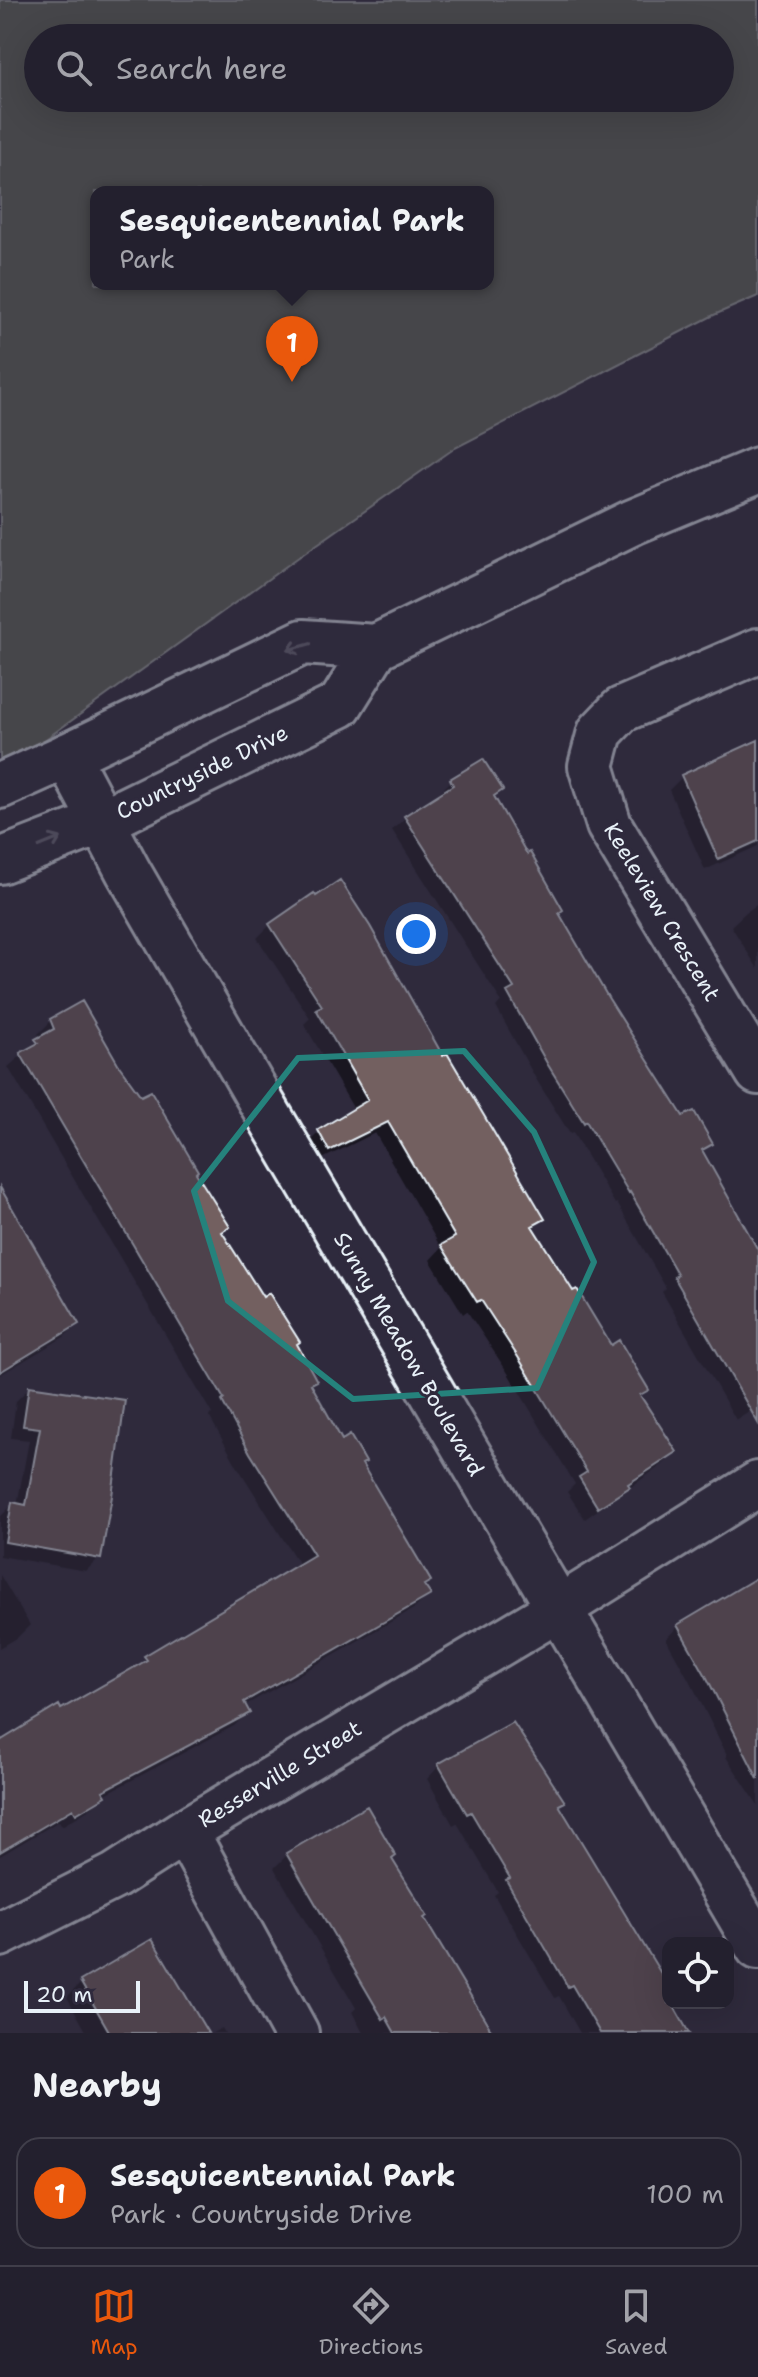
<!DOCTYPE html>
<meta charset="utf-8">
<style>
body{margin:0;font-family:"Shantell Sans",sans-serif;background:#2b2836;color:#f1f3f6}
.controls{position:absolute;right:24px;bottom:24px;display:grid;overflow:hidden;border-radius:16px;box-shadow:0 8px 32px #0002}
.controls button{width:72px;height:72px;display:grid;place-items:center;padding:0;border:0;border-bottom:2px solid #403e4a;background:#23202e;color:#f1f3f6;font:40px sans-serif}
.scale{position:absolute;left:24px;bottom:20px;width:116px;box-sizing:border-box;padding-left:8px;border:4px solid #e8f1f8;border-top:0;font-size:22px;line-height:28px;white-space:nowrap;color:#e8f1f8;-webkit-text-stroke:6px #2f2a3d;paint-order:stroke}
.you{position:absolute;left:416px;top:934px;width:28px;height:28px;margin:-20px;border:6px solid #fff;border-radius:50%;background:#1a73e8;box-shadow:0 0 0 12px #1a73e833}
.badge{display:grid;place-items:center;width:52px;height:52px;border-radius:50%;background:#ea580c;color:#fff;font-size:26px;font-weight:700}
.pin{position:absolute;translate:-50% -66px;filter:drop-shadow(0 2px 4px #0008)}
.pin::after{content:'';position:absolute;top:42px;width:28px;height:24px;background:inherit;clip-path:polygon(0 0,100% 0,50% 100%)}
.popup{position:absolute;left:90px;top:186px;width:404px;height:104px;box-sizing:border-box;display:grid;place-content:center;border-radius:16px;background:#23202e;filter:drop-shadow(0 2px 6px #0005);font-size:26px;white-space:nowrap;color:#a3a3aa}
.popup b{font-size:30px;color:#f1f3f6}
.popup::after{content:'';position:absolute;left:50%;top:100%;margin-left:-16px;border:16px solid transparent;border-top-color:#23202e}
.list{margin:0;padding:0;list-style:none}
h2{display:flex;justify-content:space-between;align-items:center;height:104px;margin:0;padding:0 32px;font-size:34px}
h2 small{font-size:26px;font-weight:400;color:#a3a3aa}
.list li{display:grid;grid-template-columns:52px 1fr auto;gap:24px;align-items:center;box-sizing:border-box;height:112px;margin:0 16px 16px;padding:0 16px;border:2px solid #403e4a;border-radius:24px}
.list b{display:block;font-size:30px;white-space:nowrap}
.list p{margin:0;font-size:26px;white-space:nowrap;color:#a3a3aa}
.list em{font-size:26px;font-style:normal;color:#a3a3aa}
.icon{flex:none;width:44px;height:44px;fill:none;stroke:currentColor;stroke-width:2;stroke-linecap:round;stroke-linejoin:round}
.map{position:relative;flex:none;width:758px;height:2033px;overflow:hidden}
.search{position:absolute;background:#23202e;box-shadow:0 8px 32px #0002;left:24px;right:24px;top:24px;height:88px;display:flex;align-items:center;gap:20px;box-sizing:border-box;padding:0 28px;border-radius:44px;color:#a3a3aa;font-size:30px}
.sheet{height:232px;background:#23202e}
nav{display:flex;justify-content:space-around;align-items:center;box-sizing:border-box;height:112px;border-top:2px solid #403e4a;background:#23202e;font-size:22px;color:#a3a3aa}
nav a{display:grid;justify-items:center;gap:4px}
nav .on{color:#ea580c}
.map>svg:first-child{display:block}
.green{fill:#64695b;stroke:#a6adaa;stroke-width:2;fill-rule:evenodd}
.shadow{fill:#0007}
.building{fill:#736060;stroke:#e8f1f8;stroke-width:2}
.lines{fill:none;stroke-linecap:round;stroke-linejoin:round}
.minor-casing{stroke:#e8f1f8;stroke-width:50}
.tertiary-casing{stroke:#e8f1f8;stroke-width:50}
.secondary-casing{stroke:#e8f1f8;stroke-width:50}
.minor{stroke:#2f2a3d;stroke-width:44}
.tertiary{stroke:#2f2a3d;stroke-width:44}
.secondary{stroke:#2f2a3d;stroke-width:44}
.oneway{stroke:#70707e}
.marked{fill:none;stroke:#25827c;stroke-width:6;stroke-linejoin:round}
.labels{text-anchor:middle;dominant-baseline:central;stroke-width:6;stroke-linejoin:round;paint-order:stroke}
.street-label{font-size:22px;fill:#e8f1f8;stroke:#2f2a3d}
</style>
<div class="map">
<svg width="758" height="2033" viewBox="0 0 758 2033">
<rect width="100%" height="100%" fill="#2f2a3d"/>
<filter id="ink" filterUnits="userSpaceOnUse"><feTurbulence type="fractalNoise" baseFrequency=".0125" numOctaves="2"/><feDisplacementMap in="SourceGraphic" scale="16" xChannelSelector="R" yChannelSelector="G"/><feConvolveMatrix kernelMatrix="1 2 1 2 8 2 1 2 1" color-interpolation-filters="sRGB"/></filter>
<g filter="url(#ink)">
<!-- green -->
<path class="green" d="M0,0H758V296L714,315L455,448L296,559L0,772ZM38,38H720V98H38ZM96,192H488V284H96Z"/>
<!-- shadow -->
<path class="shadow" d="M758,742V846L705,870L669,790L682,777Z
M483,762L500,790L493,797L557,914L682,1119L711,1143L701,1153L758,1264V1407L736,1420L662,1292L666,1288L617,1203L615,1204L573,1133L570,1134L536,1079L496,1007L501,1001L392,830L405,818L439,796L438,794L451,781Z
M758,904V969L731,926L746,912Z
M270,925L443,1058L542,1219L532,1229L610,1347L646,1389L639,1396L675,1452L662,1465L585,1519L567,1492L575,1484L506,1370L467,1311L463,1314L430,1260L441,1248L375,1133L316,1162L306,1145L319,1132L355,1111L304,1024L310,1018L257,938Z
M51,1021L118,1068L194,1173L228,1227L221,1234L295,1344L315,1380L310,1385L341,1443L360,1464L428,1581L423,1586L429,1595L415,1608L244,1706L248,1712L234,1726L102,1796L90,1809L62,1826L59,1821L0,1856V1744L134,1669L146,1658L300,1566L237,1466L209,1416L212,1414L8,1067L40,1039L38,1034Z
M0,1191L77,1324L64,1337L0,1375Z
M29,1388L99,1558L86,1571L0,1556V1517L13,1504L17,1505L29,1440L11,1438L16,1401Z
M0,1575L30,1625L17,1638L0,1648Z
M758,1579V1805L726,1757L727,1755L694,1689L666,1639L678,1626Z
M439,1766L557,1806L668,1989V2003H672L670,2005L687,2033H580L559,1996L555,1998L494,1895L498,1892L457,1823L453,1825L427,1779Z
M287,1855L391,1859L422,1919L493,2033H363L352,2012L356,2008L274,1868Z
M81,1983L206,2033H87L67,1997Z
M222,2028L225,2033H212Z"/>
<!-- building -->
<path class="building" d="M758,740V841L718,859L681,775Z
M483,759L503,790L494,796L527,854L530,852L563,910L559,913L609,999L683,1116L694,1111L713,1144L702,1150L758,1250V1423L674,1277L678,1275L630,1192L629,1193L586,1121L584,1123L548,1065L507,992L514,988L404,816L453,785L450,779Z
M340,880L370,926L443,1056L447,1053L545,1219L532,1226L573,1291L577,1289L611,1345L619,1340L649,1390L640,1395L677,1452L628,1484L630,1487L598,1508L579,1477L587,1472L518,1357L481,1300L477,1302L441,1245L455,1237L388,1122L329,1151L318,1130L368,1100L316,1009L322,1006L269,924L314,893L316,896Z
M82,1001L120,1067L141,1096L151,1091L198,1171L196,1173L230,1227L222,1232L263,1297L269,1293L300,1342L297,1344L317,1381L311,1384L342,1440L350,1435L366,1462L362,1464L431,1581L424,1585L431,1595L244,1702L250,1713L103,1791L106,1796L76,1814L73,1809L0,1852V1741L59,1705L61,1709L147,1660L144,1656L314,1555L250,1453L222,1401L224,1399L20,1053L38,1043L35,1039L54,1029L50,1019Z
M0,1187L79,1324L0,1372Z
M29,1386L125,1400L112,1496L101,1559L5,1542L12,1502L26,1505L40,1428L23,1426Z
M758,1577V1779L706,1676L677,1625Z
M513,1722L565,1802L559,1805L668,1985V2003H672L689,2033H600L572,1985L568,1987L506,1880L510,1878L471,1812L467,1814L438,1764Z
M367,1806L396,1856L392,1859L427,1916L424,1918L493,2033H395L386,2017L383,2019L286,1853Z
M152,1939L208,2033H110L80,1981Z"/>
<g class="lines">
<!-- minor casing -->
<g class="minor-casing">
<path id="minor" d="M758,651L621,710L600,732L591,766L609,825L758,1072
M185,1831L296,2033
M0,1934L115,1876L185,1831L558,1609L758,1484"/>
</g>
<!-- tertiary casing -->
<g class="tertiary-casing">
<path id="tertiary" d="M67,756L128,871L263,1105L758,1947"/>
</g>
<!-- secondary casing -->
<g class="secondary-casing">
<path id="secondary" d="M0,786L67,756L303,642L376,647L633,522L758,470
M0,861L101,822L340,705L376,647"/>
</g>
<!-- minor -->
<use href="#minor" class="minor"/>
<!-- tertiary -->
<use href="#tertiary" class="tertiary"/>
<!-- secondary -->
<use href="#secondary" class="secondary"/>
</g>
<!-- one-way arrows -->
<defs><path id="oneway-shaft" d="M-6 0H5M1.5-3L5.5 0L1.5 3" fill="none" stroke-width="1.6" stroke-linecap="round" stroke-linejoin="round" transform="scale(2)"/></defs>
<g class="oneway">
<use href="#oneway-shaft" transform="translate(299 647) rotate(164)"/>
<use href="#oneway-shaft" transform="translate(50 842) rotate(-22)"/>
</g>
</g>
<!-- marked area -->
<path d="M0 0H758V2033H0ZM464,1051L534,1132L594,1262L537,1388L353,1399L228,1301L194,1191L298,1058Z" fill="#2f2a3d" fill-opacity=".55" fill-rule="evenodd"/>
<path class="marked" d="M464,1051L534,1132L594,1262L537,1388L353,1399L228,1301L194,1191L298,1058Z"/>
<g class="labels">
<!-- street labels -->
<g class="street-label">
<text transform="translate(202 772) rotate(-26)">Countryside Drive</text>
<text transform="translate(662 912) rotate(59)">Keeleview Crescent</text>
<text transform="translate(409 1354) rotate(60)">Sunny Meadow Boulevard</text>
<text transform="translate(280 1774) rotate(-31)">Resserville Street</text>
</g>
</g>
</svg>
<div class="controls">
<button><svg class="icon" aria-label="locate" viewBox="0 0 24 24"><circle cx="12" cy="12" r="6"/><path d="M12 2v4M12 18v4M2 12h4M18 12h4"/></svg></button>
</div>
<div class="scale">20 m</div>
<div class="you"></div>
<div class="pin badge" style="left:292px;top:382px">1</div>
<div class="popup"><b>Sesquicentennial Park</b>Park</div>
<div class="search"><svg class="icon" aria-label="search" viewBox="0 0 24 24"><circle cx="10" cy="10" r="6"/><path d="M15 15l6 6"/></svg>Search here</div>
</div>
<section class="sheet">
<h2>Nearby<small></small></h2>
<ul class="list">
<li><span class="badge">1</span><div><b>Sesquicentennial Park</b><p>Park · Countryside Drive</p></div><em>100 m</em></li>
</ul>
</section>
<nav>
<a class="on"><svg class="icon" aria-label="map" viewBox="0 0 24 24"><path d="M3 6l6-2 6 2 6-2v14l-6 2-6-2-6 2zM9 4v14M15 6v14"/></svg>Map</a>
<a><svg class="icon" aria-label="directions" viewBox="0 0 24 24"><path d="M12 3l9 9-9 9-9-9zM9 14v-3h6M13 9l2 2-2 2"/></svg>Directions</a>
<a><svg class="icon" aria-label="saved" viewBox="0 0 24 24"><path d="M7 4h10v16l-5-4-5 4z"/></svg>Saved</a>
</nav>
